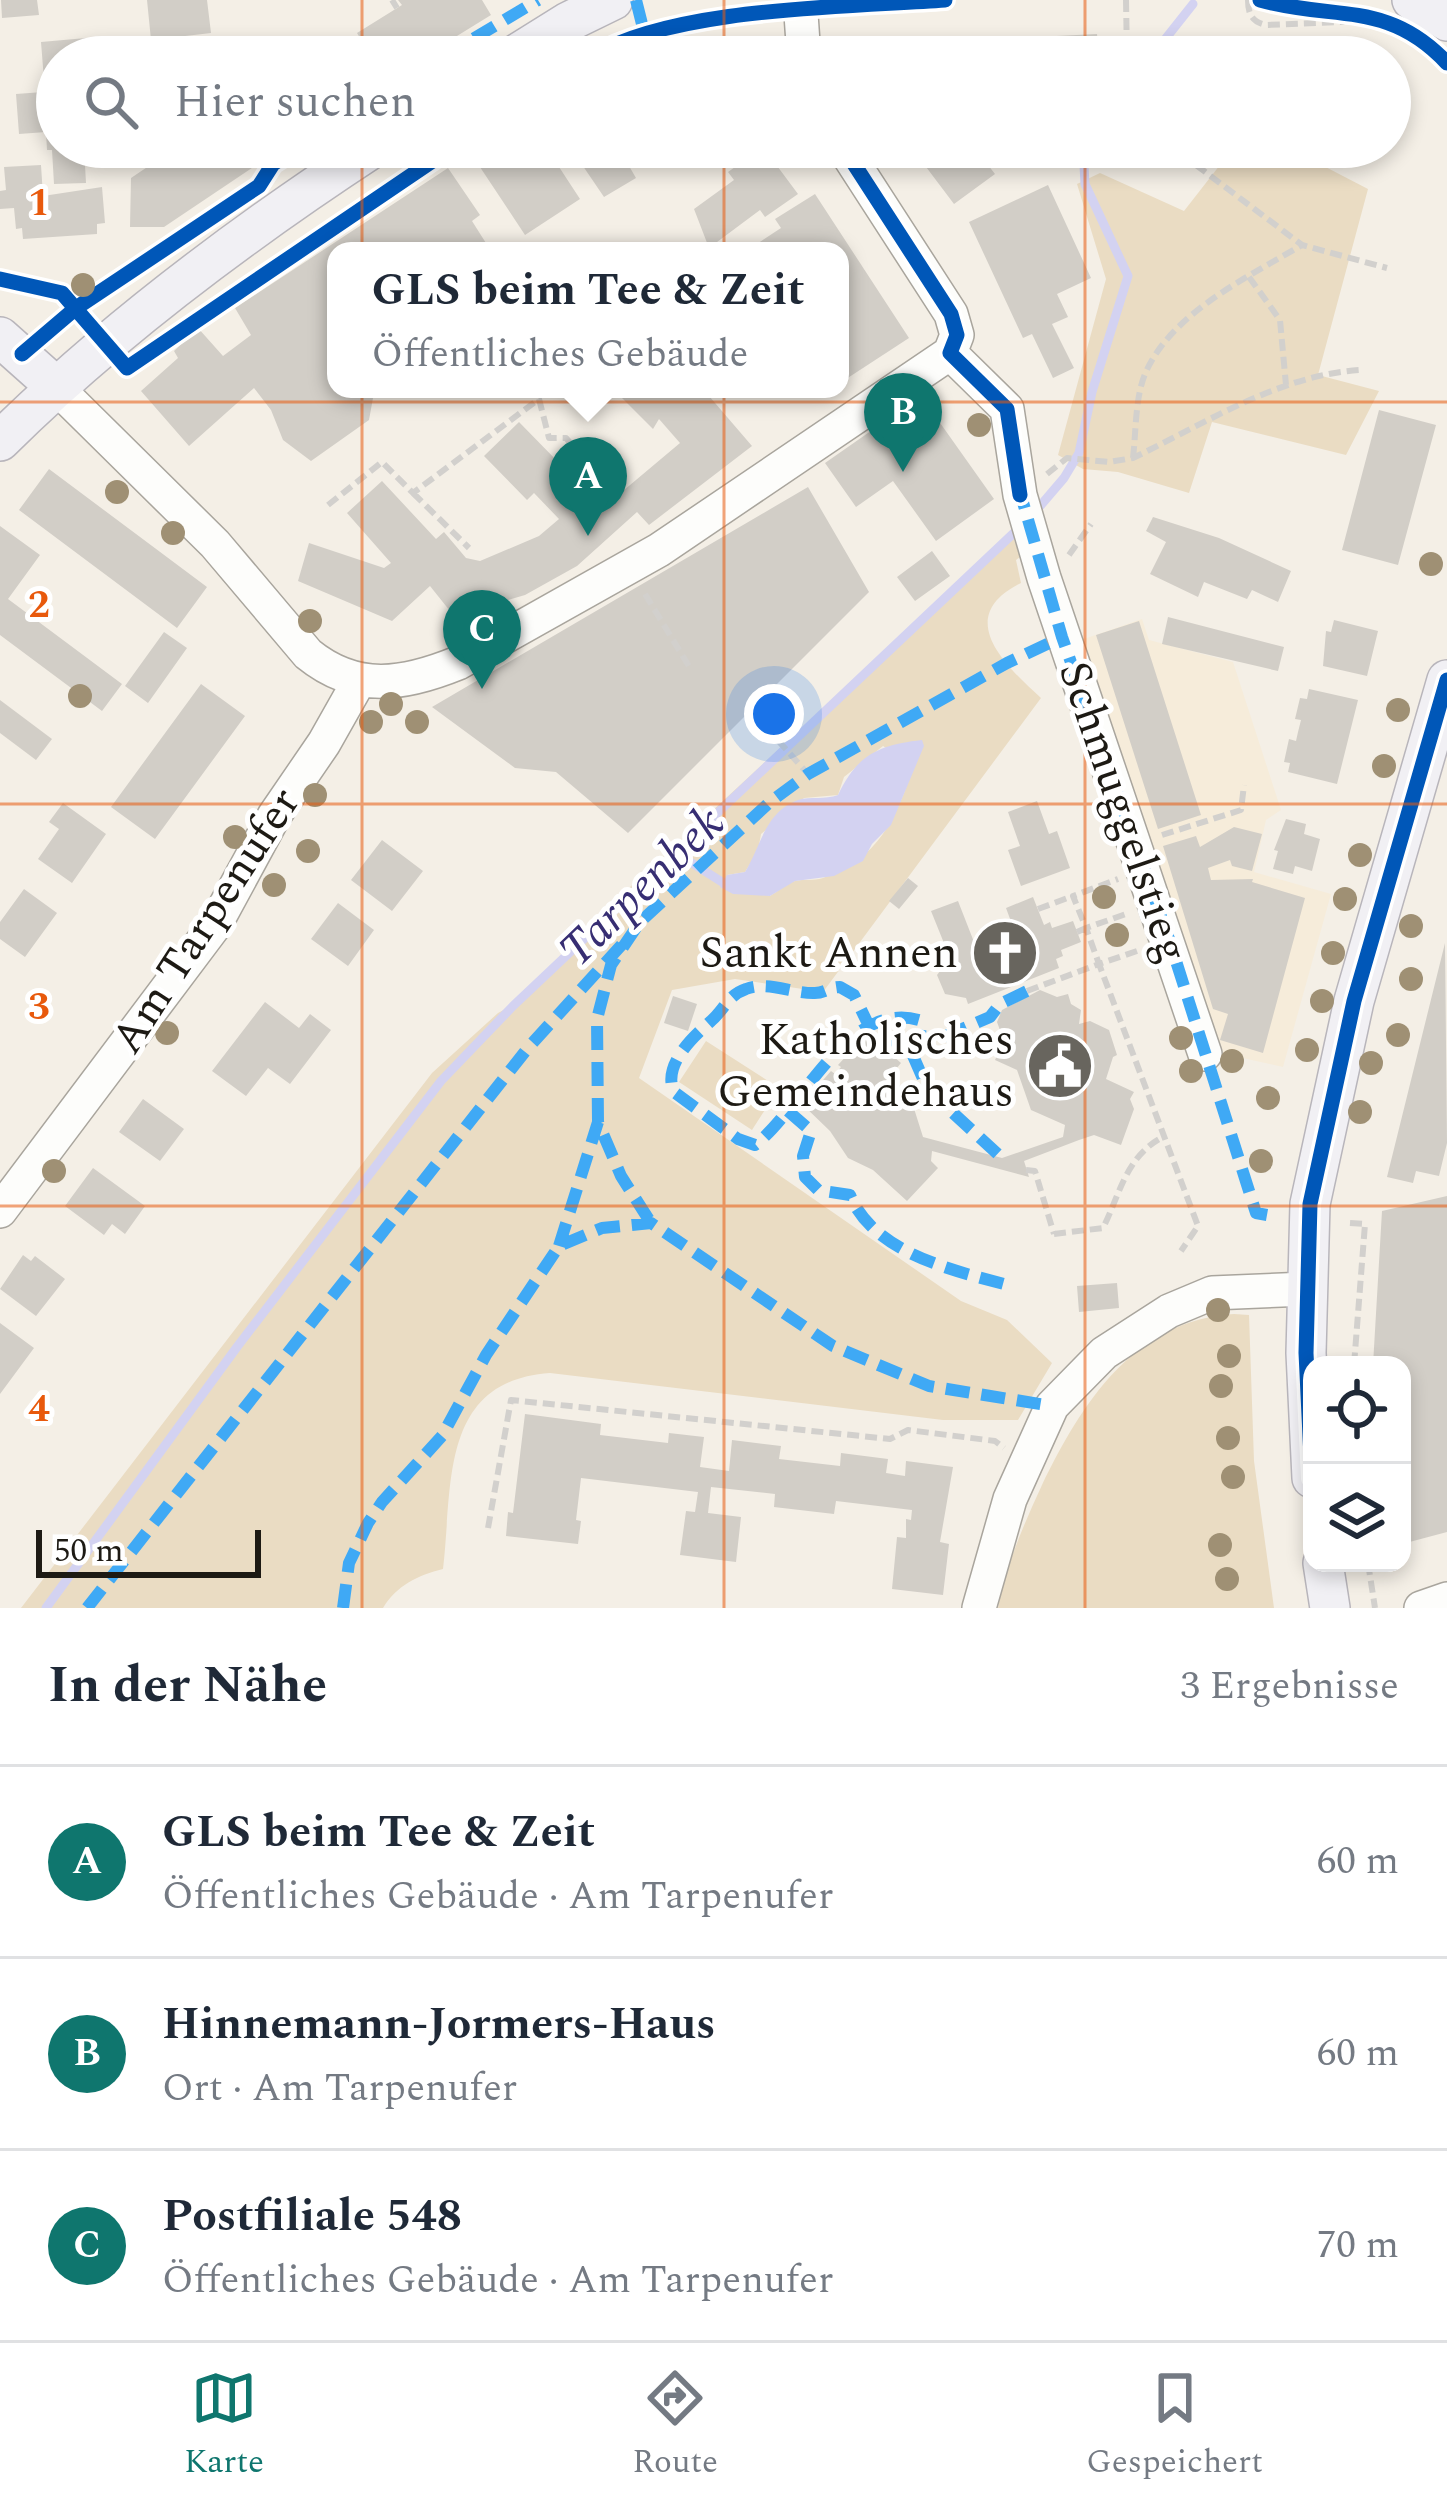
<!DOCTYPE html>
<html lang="de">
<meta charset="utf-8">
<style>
body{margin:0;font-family:Spectral,serif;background:#f6f6f7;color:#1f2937}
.controls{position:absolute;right:36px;bottom:36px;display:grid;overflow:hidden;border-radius:24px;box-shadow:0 6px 18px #0003}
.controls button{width:108px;height:108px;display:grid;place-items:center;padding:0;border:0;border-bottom:3px solid #e0e1e3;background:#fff;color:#1f2937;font:60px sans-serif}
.scale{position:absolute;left:36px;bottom:30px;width:225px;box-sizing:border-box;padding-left:12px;border:6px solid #1d1a14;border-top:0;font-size:33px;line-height:42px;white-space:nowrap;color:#1d1a14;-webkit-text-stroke:9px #fff;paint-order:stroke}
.you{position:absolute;left:774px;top:714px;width:42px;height:42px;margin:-30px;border:9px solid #fff;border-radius:50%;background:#1a73e8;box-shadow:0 0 0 18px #1a73e833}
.badge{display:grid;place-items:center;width:78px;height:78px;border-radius:50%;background:#0f766e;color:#fff;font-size:39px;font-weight:700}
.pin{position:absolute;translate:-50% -99px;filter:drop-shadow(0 3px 6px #0008)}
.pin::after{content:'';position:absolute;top:63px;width:42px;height:36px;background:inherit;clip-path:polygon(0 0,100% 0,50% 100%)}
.popup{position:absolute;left:327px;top:242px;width:522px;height:156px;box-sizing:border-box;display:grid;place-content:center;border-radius:24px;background:#fff;filter:drop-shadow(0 3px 9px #0005);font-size:39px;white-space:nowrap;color:#747a83}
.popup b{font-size:45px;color:#1f2937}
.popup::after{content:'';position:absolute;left:50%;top:100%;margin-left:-24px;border:24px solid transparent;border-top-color:#fff}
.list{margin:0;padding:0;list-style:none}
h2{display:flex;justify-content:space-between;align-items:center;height:156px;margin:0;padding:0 48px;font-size:51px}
h2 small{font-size:39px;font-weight:400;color:#747a83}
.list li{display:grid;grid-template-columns:78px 1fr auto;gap:36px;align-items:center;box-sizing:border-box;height:192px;padding:0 48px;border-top:3px solid #e0e1e3}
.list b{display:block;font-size:45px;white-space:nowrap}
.list p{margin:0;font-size:39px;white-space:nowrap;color:#747a83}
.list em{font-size:39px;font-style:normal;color:#747a83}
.icon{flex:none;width:66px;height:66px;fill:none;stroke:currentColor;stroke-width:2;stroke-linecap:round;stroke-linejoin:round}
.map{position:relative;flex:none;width:1447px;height:1608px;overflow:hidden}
.search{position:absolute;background:#fff;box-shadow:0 6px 18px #0003;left:36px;right:36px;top:36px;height:132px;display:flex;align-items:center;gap:30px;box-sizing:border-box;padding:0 42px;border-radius:66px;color:#747a83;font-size:45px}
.sheet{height:732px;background:#fff}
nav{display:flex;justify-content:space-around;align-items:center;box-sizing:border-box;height:168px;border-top:3px solid #e0e1e3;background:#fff;font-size:33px;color:#747a83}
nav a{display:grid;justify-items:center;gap:6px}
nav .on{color:#0f766e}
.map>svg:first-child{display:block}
.built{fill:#f6ecda}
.green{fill:#eadcc3;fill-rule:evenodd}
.water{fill:#d3d2f1}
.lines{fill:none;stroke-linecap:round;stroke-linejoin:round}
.stream{stroke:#d3d2f1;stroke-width:9}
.building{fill:#d2cec7}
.minor-casing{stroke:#a9a59d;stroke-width:36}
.major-casing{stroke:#b8b5bb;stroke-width:42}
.path{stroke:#d2d0cd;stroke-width:6;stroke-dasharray:12 6;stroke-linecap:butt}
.minor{stroke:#fdfdfb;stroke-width:33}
.major{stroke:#f1f0f4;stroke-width:39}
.quiet{stroke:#3fa9f5;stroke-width:12;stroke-dasharray:24 12;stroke-linecap:butt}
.cycleway-casing{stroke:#fff;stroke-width:22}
.cycleway{stroke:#0057b8;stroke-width:15}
.tree{fill:#9f9074}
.grid{fill:none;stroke:#e8590c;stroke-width:3;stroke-opacity:0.55}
.labels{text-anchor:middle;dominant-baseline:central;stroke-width:10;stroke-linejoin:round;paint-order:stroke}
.street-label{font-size:45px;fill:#1d1a14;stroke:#fff}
.poi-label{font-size:45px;fill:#1d1a14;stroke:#fff;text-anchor:end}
.water-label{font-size:48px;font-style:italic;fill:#372e73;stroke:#fff}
.grid-label{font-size:39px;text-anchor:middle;font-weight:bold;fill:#e8590c;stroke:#fff;stroke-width:10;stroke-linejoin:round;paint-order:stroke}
</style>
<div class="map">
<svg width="1447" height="1608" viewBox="0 0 1447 1608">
<rect width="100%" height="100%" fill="#f4efe6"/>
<!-- built -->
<path class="built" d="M1142,619L1149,640L1233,662L1281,810L1266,820L1254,872L1331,894L1283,1067L1211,1051L1081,640Z"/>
<!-- green -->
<path class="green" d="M1234,147H1287L1368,189L1318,375L1379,391L1346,455L1212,422L1189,493L1118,472L1083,469L1058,455L1106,279L1077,184L1100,173L1184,211Z
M1012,534L1020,557L1016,560L1021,583C952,617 1006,666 1041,698L823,992L735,979L672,990L639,1078L961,1301L1007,1320L1052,1363L1018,1420H943L550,1373C439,1381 453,1485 443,1569C418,1575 396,1586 383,1608H21L432,1073L498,1013L513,1005L634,883ZM883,746L914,766C895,820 879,858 823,878C813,881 804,879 795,881C786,884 777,892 770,896L727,875L745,872L758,851L761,834L804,798L838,795L844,777Z
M706,1041L779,1088L752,1130L679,1082Z
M1234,1314L1249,1315L1254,1461L1274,1608H998C1006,1565 1024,1524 1042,1485C1082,1403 1134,1320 1234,1314Z"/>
<!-- water -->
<path class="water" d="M922,740L924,746L891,825L872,844L863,861L834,876L795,881L770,896L733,894L720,887L727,875L745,872C761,846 765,812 798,800C811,796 825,800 838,795C857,755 878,745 922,740Z"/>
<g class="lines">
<!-- stream -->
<path class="stream" d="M1151,57L1193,4
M1035,512L1064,478L1079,453L1092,392L1128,276L1085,184L1083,147
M676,853L722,882
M46,1608L237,1347L441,1081L513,1006L1019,528"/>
</g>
<!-- building -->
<path class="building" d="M1,0H37L39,15L2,18Z
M147,0H207L211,33L151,40Z
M398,0H482L491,15L431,52L426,43L404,57H330L360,38L357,33L402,5Z
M1097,34L1099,57H978L977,40Z
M86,38L88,57H57V79L44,80L41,42Z
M922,44H945V57H863L870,45Z
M43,92V99L57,98V147H84L86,183L54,184L52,150H47L46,132L19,134L16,94Z
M177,147H283L164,227H130L131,178Z
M485,147H546L580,199L525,235L472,155Z
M570,147H618L636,178L604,197Z
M641,147H669L672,163L646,168Z
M763,147L798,194L765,217L760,210L709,248L694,209L734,180L728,172Z
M911,147H974L995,174L954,204Z
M41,165L43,196L102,187L105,223L97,224V234L23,239L22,228L16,229L14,208L0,209V191L6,190L4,167Z
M448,168L480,215L472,221L491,251H336V327L328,333L336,345V389H366L373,398L369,420L311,461L283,440L271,410L254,388L189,446L141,391L178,358L174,351L198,328L223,356L251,335L235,308Z
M1048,185L1091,278L1057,294L1068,317L1052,324L1074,368L1053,378L1032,334L1023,338L969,222Z
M815,194L909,338L840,383V251H746L781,228L775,219Z
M613,389H684L689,394L703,389L752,446L649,525L637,512L577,566L525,595L454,616L430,586L392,621L298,581L309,543L384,568L391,563L347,513L382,481L436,539L444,532L466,558L480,561L539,536L559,519L534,493L527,500L484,456L519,422L562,466L568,457L611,501L680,443L659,419L653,429Z
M921,396L994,499L936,541L893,481L856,507L825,463Z
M1379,410L1436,425L1398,565L1342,550Z
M49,469L207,587L177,628L19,510Z
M808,487L869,592L628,833L556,772L515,768L432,707Z
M1153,517L1219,538L1291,571L1278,602L1252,590L1247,599L1204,582L1198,597L1150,574L1166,542L1146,531Z
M0,526L40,555L8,599L122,684L102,711L0,635Z
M932,551L950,576L915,601L897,577Z
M1168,617L1284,647L1278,671L1162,644Z
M1334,620L1378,631L1367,676L1323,666L1326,631L1331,632Z
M1139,621L1201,815L1158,829L1096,635Z
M164,632L187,648L148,703L125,686Z
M201,684L245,716L155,839L111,807Z
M1309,689L1358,700L1337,784L1288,772L1290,763L1284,762L1289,739L1296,741L1298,732L1301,720L1295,719L1300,698L1307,699Z
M0,700L52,739L36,760L0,733Z
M1037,801L1049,834L1057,831L1070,868L1021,886L1008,850L1020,846L1008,812Z
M63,803L106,834L72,883L38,859L59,829L49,822Z
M1286,819L1306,824L1304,834L1320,839L1312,871L1295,866L1293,874L1273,869L1278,851L1274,850Z
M1234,827L1262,834L1252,871L1232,866L1230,860L1208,868L1211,880L1253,879L1252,882L1305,898L1263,1053L1220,1040L1228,1014L1213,1009L1163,846L1196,836L1200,847Z
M382,840L423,871L392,911L351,880Z
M908,878L918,886L899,909L889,901Z
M24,889L57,913L25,957L0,939V922Z
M1033,897L1044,925L1050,922L1052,928L1073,921L1081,942L1061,950L1063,956L1056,959L1059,968L968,1004L966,998L945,994L937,975L950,958L931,911L958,901L974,942L1013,927L1006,908Z
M338,903L374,930L348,966L311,939Z
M1445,943L1447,1143L1439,1176L1416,1171L1413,1183L1387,1177Z
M1040,990L1057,997L1068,994L1071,1004L1081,1010L1079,1024L1090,1021L1109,1030L1117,1055L1113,1057L1106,1079L1134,1092L1130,1099L1134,1109L1121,1145L1094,1135L1079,1140L1024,1161L1029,1177L932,1151L931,1161L938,1168L907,1201L873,1170L848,1158L830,1131L802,1104L831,1071L835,1074L841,1067L838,1065L867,1033L901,1063L891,1075L911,1099L923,1137L1002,1158L1063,1137L1065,1125L1031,1110L1017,1070L995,1060L1004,1041L997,1022L1002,1010Z
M673,996L697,1004L688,1031L664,1023Z
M265,1002L299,1028L310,1014L331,1030L290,1084L268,1068L246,1096L212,1071Z
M143,1099L184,1129L160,1161L119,1132Z
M93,1168L145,1206L125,1234L112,1224L104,1235L65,1206Z
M1447,1196V1532L1402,1544V1365H1373L1382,1211Z
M23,1255L31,1261L35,1256L65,1279L36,1316L0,1289Z
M1117,1283L1119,1308L1079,1312L1077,1286Z
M0,1323L34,1348L0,1394Z
M525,1414L601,1424L600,1435L668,1443L669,1433L704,1437L700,1467L729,1471L732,1440L781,1446L779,1459L840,1466L841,1453L888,1459L886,1473L905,1476L906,1461L953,1467L940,1542L949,1544L943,1595L892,1589L897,1537L906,1538V1519L911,1520L912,1510L836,1501L834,1514L774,1507L775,1494L711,1487L708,1513L741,1517L736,1562L680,1555L686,1511L695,1512L698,1492L581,1478L576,1520L581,1521L578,1544L506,1536L508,1512L513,1513Z"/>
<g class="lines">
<!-- minor casing -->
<g class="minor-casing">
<path id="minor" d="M800,0L804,57
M950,353L1007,409L1020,495L1044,578L1205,1054
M55,386L215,544L308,654C356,693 404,685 458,663L659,550L950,353L957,335L951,314L843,147
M0,1211L215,925L274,816L324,743L359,681
M979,1608L1010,1499L1052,1406L1104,1353L1169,1311L1212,1293L1306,1289
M1421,1608L1447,1599"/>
</g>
<!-- major casing -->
<g class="major-casing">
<path id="major" d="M1412,0L1447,21
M512,57L568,22L613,0
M0,337L55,386
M0,441C112,330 241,234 374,147
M1312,1478L1306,1353L1310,1204L1354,1001L1447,680
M1323,1563L1330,1608"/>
</g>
<!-- path -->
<path class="path" d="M392,0L397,8
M1126,0L1127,57
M1248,0C1248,14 1252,22 1266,25L1343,22L1361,8
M421,46L427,57
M1055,157L1062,147
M1196,165L1302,245L1387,268
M1249,277L1280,320L1286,385
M1133,458C1136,433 1135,398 1145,374C1171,313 1248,277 1302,245
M1047,474L1067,458L1109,462L1133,458C1206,423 1279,375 1360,370
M413,493L469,548
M328,505L382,462L413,493L539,399L549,438H566L617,497
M1069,555L1091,524
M645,594L690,668
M766,727L808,774
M1162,835L1241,810L1244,785
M1038,909L1073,896
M1077,932L1086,928L1073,896L1118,879
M1137,951L1099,964L1198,1226L1181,1251
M1027,991L1099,964L1086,928L1126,914
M1026,1170L1035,1171L1054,1234
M1350,1223L1365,1224L1354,1365
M1054,1234L1103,1228C1120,1194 1126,1156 1163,1137
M488,1528L511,1400L890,1439L908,1430L995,1441L1004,1448
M1368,1563L1375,1608"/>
<!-- minor -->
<use href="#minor" class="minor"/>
<!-- major -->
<use href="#major" class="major"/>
<!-- quiet -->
<path class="quiet" d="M636,0L645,36
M443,57L538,0
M1018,485L1062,637L1169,939L1256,1213L1267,1215
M911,1051L919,1039L922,1021C848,997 804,1107 755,1145L738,1139L674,1092C662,1065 693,1037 711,1021C724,1010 728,995 746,989C767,981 791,993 813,993C824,994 829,987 840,987L854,995L869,1026L911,1051L928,1090L1002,1158
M911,1051L990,1017L1000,1004L1027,991
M788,1111L811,1131L803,1156L805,1177L818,1190L850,1195C873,1252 951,1270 1004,1284
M598,1122L597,1019L611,965L640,922L770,802L808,774L1007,663L1062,637
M559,1246L598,1122L621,1176L651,1223
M87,1608L527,1049L626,940
M343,1608L349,1563L368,1523L382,1502L442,1436L486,1355L559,1246L602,1228L651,1223L833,1346L929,1386L1052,1406"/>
<!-- cycleway casing -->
<g class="cycleway-casing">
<path id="cycleway" d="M1260,0C1336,21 1388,0 1447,63
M591,57C672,7 849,7 945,0
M843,147L951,314L957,335L950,353L1007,409L1020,495
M0,279L62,293L127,368L453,147
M22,354L76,308L259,186L273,164L300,147
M1312,1478L1306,1353L1310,1204L1354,1001L1447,680"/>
</g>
<!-- cycleway -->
<use href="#cycleway" class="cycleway"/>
</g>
<!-- trees -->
<g class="tree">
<circle cx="83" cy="285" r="12"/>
<circle cx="979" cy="425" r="12"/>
<circle cx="117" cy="492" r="12"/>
<circle cx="173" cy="533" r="12"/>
<circle cx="1431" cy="564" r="12"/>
<circle cx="310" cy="621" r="12"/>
<circle cx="80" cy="696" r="12"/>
<circle cx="391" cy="704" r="12"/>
<circle cx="1398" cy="710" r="12"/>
<circle cx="371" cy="722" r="12"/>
<circle cx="417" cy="722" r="12"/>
<circle cx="1384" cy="766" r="12"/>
<circle cx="315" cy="795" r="12"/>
<circle cx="235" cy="837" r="12"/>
<circle cx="308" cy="851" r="12"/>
<circle cx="1360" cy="855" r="12"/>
<circle cx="274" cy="885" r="12"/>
<circle cx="1104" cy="897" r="12"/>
<circle cx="1345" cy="899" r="12"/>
<circle cx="1411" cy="926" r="12"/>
<circle cx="1117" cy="935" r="12"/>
<circle cx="1333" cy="953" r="12"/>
<circle cx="1411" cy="979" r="12"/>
<circle cx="1322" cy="1001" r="12"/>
<circle cx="167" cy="1033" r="12"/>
<circle cx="1398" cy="1035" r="12"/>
<circle cx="1181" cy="1038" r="12"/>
<circle cx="1307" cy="1050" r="12"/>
<circle cx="1232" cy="1061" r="12"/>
<circle cx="1371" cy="1063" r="12"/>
<circle cx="1191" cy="1071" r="12"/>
<circle cx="1268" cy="1098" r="12"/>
<circle cx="1360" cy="1112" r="12"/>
<circle cx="1261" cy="1161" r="12"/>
<circle cx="54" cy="1171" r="12"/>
<circle cx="1218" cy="1310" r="12"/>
<circle cx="1229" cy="1356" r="12"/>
<circle cx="1221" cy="1386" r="12"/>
<circle cx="1228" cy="1438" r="12"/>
<circle cx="1233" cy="1477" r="12"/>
<circle cx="1220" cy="1545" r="12"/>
<circle cx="1227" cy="1579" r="12"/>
</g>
<!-- grid -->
<path class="grid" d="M362,0V57M724,0V57M1085,0V57M362,147V1608M724,147V1608M1085,147V1608M0,402H1447M0,804H1447M0,1206H1447"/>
<!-- icons -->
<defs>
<g id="church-disc" transform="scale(3.45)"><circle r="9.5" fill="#68655e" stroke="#fff"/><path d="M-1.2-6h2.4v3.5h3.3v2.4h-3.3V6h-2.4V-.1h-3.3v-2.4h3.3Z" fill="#fff"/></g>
<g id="civic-disc" transform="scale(3.45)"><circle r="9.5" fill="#68655e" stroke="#fff"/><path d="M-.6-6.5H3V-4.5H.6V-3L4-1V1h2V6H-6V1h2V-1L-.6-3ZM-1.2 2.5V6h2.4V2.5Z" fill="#fff"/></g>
</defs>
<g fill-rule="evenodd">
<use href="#church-disc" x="1005" y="953"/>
<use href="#civic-disc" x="1060" y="1066"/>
</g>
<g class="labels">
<!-- street labels -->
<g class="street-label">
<text transform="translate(1123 812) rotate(71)">Schmuggelstieg</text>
<text transform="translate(206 921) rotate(-57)">Am Tarpenufer</text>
</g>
<!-- poi labels -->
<g class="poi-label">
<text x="958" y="953">Sankt Annen</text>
<text x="1014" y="1040">Katholisches<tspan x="1014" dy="52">Gemeindehaus</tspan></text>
</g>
<!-- water labels -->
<g class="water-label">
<text transform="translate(642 887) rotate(-44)">Tarpenbek</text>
</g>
</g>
<g class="grid-label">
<text x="39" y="215">1</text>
<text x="39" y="617">2</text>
<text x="39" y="1019">3</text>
<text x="39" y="1421">4</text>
</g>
</svg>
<div class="controls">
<button><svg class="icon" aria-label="locate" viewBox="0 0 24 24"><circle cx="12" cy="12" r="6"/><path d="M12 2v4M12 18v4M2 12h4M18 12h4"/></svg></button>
<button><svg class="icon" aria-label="layers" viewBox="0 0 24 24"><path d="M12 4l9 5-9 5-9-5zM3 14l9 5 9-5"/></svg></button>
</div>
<div class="scale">50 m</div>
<div class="you"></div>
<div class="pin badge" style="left:588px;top:536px">A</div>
<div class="popup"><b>GLS beim Tee &amp; Zeit</b>Öffentliches Gebäude</div>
<div class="pin badge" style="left:903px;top:472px">B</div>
<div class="pin badge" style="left:482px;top:689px">C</div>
<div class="search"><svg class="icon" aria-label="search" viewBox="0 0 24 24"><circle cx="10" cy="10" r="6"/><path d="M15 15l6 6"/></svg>Hier suchen</div>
</div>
<section class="sheet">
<h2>In der Nähe<small>3 Ergebnisse</small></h2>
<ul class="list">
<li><span class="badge">A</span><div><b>GLS beim Tee &amp; Zeit</b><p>Öffentliches Gebäude · Am Tarpenufer</p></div><em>60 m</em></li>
<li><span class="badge">B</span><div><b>Hinnemann-Jormers-Haus</b><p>Ort · Am Tarpenufer</p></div><em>60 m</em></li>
<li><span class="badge">C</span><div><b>Postfiliale 548</b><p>Öffentliches Gebäude · Am Tarpenufer</p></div><em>70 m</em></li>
</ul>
</section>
<nav>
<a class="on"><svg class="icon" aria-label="map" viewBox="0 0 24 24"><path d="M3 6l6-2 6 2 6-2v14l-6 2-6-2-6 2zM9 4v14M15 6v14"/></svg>Karte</a>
<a><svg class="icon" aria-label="directions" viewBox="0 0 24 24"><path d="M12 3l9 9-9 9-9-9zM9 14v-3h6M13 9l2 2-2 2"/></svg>Route</a>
<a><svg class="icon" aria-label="saved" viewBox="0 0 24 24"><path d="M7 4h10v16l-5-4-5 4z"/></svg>Gespeichert</a>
</nav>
